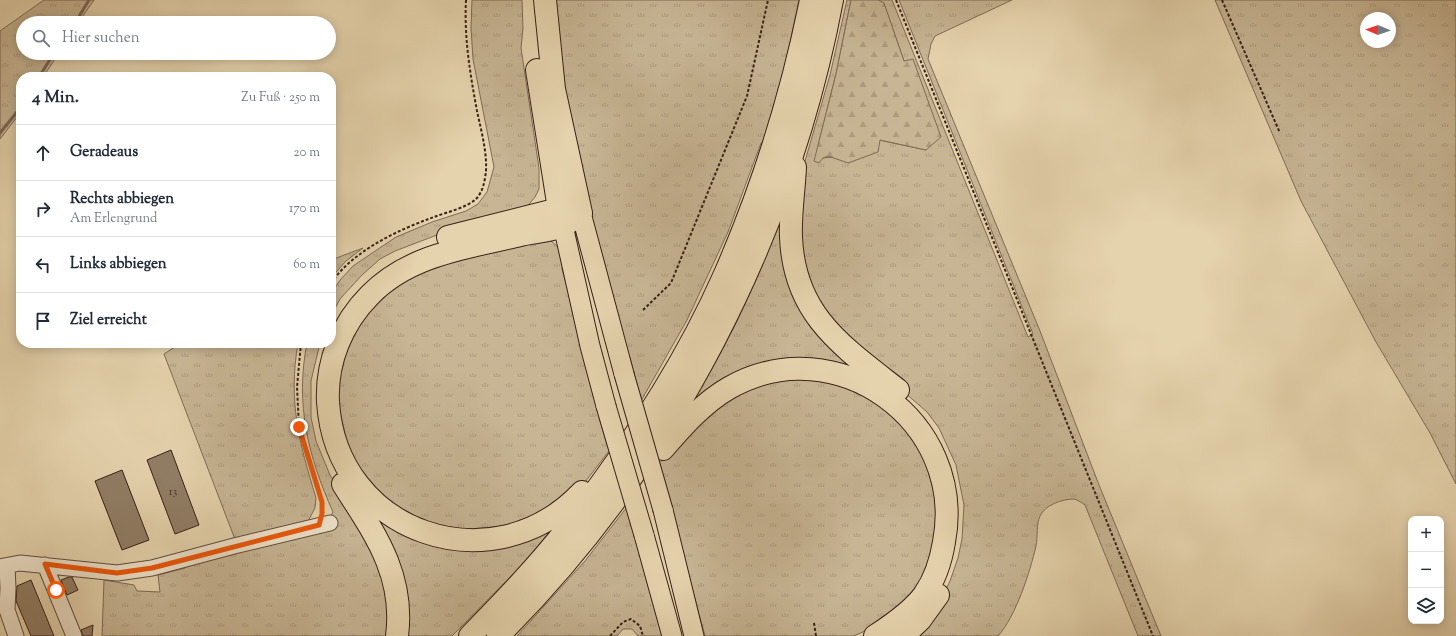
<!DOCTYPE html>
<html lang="de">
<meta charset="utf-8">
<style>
body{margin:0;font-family:"Sorts Mill Goudy",serif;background:#f2f2f3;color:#1f2937}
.controls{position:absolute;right:12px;bottom:12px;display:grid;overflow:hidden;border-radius:8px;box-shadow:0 2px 10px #0003}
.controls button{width:36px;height:36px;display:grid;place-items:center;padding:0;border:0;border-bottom:1px solid #e0e1e3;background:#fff;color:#1f2937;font:20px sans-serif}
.compass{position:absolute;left:1360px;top:12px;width:36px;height:36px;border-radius:50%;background:#fff;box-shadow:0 2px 10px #0003;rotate:272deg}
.stop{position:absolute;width:12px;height:12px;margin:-9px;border:3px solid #ea580c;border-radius:50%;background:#fff}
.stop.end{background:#ea580c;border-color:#fff;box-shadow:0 1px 4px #0008}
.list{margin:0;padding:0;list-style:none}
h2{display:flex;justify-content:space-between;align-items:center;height:52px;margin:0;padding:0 16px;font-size:17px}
h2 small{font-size:13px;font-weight:400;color:#747a83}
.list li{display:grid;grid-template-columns:26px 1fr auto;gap:12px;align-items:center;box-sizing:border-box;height:56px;padding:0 16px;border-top:1px solid #e0e1e3}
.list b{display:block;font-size:15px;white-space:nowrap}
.list p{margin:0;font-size:13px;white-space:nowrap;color:#747a83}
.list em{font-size:13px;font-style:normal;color:#747a83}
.icon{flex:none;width:22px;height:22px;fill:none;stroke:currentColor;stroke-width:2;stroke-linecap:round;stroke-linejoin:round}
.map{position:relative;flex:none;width:1456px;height:636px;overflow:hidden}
.search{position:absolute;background:#fff;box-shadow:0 2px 10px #0003;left:16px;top:16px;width:320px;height:44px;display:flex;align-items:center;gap:10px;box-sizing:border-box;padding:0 14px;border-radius:22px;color:#747a83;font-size:15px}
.panel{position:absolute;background:#fff;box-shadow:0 2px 10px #0003;left:16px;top:72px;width:320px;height:276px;border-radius:16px}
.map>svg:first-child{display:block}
.grass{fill:url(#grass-tufts);stroke:#7f6b56;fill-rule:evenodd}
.forest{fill:url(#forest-firs);stroke:#7f6b56}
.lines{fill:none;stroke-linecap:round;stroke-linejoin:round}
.stream{stroke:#7c6754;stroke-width:3}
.building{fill:#917e66;stroke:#372119}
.minor-casing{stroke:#624e3e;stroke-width:17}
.major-casing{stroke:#372119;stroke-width:21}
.highway-casing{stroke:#372119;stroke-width:24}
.path{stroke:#372119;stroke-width:2;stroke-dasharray:3 2;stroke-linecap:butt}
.minor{stroke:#eee2ca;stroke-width:15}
.major{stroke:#e5d3ad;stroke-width:19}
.highway{stroke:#e5d3ad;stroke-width:22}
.major-bridge-casing{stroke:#372119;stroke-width:21;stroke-linecap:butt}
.major-bridge{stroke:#e5d3ad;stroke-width:19}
.route{stroke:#ea580c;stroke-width:5}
.labels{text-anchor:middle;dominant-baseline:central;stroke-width:4;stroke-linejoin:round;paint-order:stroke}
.number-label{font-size:12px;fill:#4e382c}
</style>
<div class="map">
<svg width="1456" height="636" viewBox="0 0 1456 636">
<defs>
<pattern id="grass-tufts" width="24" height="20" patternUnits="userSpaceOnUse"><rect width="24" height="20" fill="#c7b594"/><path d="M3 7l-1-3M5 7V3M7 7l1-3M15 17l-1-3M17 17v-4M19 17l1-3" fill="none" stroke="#ac9b7f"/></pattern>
<pattern id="forest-firs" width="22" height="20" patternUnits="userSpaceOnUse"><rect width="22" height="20" fill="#c7b594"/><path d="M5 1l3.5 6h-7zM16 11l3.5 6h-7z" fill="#ac9b7f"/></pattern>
</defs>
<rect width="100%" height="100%" fill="#e5d3ad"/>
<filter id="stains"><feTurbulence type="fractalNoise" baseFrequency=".005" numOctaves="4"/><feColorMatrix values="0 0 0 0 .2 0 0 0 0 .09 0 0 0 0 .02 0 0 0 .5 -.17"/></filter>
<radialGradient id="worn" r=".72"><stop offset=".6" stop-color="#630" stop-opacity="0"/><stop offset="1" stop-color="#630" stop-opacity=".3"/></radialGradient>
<!-- grass -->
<path class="grass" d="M44,0H94L78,23H23V53H59L43,77H21V112L0,139V31Z
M472,0H522L523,28L521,48L539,168V189L535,197L526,208L513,214L437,235L395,251L380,259L362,275L340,299L331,316V293L341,279L353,266L396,237L432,222L466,211L478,204L487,192L494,167L473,59L471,28Z
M550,0H799L785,66L763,143H761L728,232L687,320L641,401L630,357L626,358L567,115Z
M847,0H851L836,74L819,142L823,158L833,157L849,163L879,140L926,150L913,60L904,61L884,4L878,0H892L1028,337L1033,334L899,0H1012L935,36L931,44L928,59L1040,331L1099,485L1161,636H1138L1085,505C1082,503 1078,500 1074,499C1062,499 1045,505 1040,516C1036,524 1038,537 1036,546C1030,572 1016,616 998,636H911L940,602L950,581L958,558L962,539L964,505L956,465L939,428L927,412L837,334L799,265L803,168L830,75Z
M1215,0H1456V484L1430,433L1376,342L1301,201ZM1366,18H1390V42H1366Z
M784,213L790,270L883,387L816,365L688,410L720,354L737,321Z
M547,239C560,245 565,256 562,269L601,414L599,418L609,451L582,486L562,506L502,533L417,525L354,471L333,382L360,313L410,273L495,250Z
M363,248L346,261L331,278V260Z
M181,343H298C288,402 299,442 316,498L315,508L306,525L236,542L164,354Z
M307,343H320L311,381V417L316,441L330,475L365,527L383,562L392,636H102L104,580L134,585L137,591L160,592L158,575L185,568L192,561L329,519L333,512C308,456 295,404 307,343Z
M803,376L835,381L882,404L923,451L941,519L919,591L867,630L854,636H705L659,464L675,442L740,388Z
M344,474L413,534L559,521L521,566L452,636H402L403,622Z
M627,507L663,636H638L632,629H623L617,636H517L585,561Z"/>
<!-- forest -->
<path class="forest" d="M851,0H878L884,3L904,61L913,59L941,137L926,150L880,140L878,152L848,163L828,156L823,158L819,163L814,161L836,74Z"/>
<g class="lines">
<!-- stream -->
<path class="stream" d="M75,23L89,0
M39,77L54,53
M0,133L21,107"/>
</g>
<!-- building -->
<path class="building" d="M171,450L199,525L175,534L147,460Z
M122,470L149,540L122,550L95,481Z
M69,577H72L78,590L67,595L61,580Z
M31,580L54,636H31L16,601L17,586Z
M93,625L92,636H83L81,630Z"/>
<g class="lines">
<!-- minor casing -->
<g class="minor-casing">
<path id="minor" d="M45,565L74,636
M7,566L8,588L7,610L16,636
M0,567L20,563L117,573L152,568L234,546L330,523"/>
</g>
<!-- major casing -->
<g class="major-casing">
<path id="major" d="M560,212L590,346L606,406
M581,213L624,374
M663,510L694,636
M644,535L672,636"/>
</g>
<!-- highway casing -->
<g class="highway-casing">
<path id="highway" d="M545,0L554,89L581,213
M537,70L559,209
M795,167C794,190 790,214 791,237C794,315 842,346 898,390
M581,213C575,217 570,222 564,225C554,231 532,232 520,235C467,248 410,254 370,295C342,323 326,362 328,402C336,533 492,587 582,492
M448,237L559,209L581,213
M663,449C683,426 703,403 729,388C836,327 967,421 944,542C941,561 935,579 924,595C912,611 892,625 875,636
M343,484C374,533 405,574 397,636
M470,636C503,602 537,567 566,530C628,451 685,365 725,274C764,185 792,94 811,0
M498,636C670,465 787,238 832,0
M903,636L920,620L938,595"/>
</g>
<!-- path -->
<path class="path" d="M896,0L1153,636
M1222,0L1280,133
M331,283C354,250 398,230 434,217C447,212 466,208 476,199C483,192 485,180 486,171C487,151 481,130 477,111C470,73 464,38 466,0
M643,310L671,283L747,96L768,0
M301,343L297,387L299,427L322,503V512
M814,623L816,636
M610,636L623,622L631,619L640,626L643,636"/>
<!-- minor -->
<use href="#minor" class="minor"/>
<!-- major -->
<use href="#major" class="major"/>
<!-- highway -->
<use href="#highway" class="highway"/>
<!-- major-bridge casing -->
<g class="major-bridge-casing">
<path id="major-bridge" d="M624,374L663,510
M606,406L644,535"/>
</g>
<!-- major-bridge -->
<use href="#major-bridge" class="major-bridge"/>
</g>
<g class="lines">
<!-- route -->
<path class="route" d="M56,590L45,564L117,573L152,568L319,525L322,514V502L299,427"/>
</g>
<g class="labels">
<!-- number labels -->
<g class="number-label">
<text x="173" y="492">13</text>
</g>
</g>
<rect width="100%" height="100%" filter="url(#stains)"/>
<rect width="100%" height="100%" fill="url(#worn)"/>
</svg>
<div class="controls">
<button>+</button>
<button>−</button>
<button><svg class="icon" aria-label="layers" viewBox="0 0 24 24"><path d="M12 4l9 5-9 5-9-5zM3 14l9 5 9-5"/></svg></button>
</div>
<svg class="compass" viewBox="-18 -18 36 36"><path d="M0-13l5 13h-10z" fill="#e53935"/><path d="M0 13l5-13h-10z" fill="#747a83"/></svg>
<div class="stop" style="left:56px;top:590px"></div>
<div class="stop end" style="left:299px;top:427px"></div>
<div class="search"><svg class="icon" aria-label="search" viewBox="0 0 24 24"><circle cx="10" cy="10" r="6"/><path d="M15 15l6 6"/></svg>Hier suchen</div>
<section class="panel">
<h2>4 Min.<small>Zu Fuß · 250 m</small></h2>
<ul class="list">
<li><svg class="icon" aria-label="ahead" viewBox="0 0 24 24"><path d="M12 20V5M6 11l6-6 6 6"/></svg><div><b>Geradeaus</b></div><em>20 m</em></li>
<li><svg class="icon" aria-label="right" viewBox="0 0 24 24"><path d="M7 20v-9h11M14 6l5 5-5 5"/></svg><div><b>Rechts abbiegen</b><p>Am Erlengrund</p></div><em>170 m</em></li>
<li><svg class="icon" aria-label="left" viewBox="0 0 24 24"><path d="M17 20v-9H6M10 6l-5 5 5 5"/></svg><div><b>Links abbiegen</b></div><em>60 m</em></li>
<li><svg class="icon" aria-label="arrive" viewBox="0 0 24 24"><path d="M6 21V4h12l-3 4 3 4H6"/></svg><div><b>Ziel erreicht</b></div></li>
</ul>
</section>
</div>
